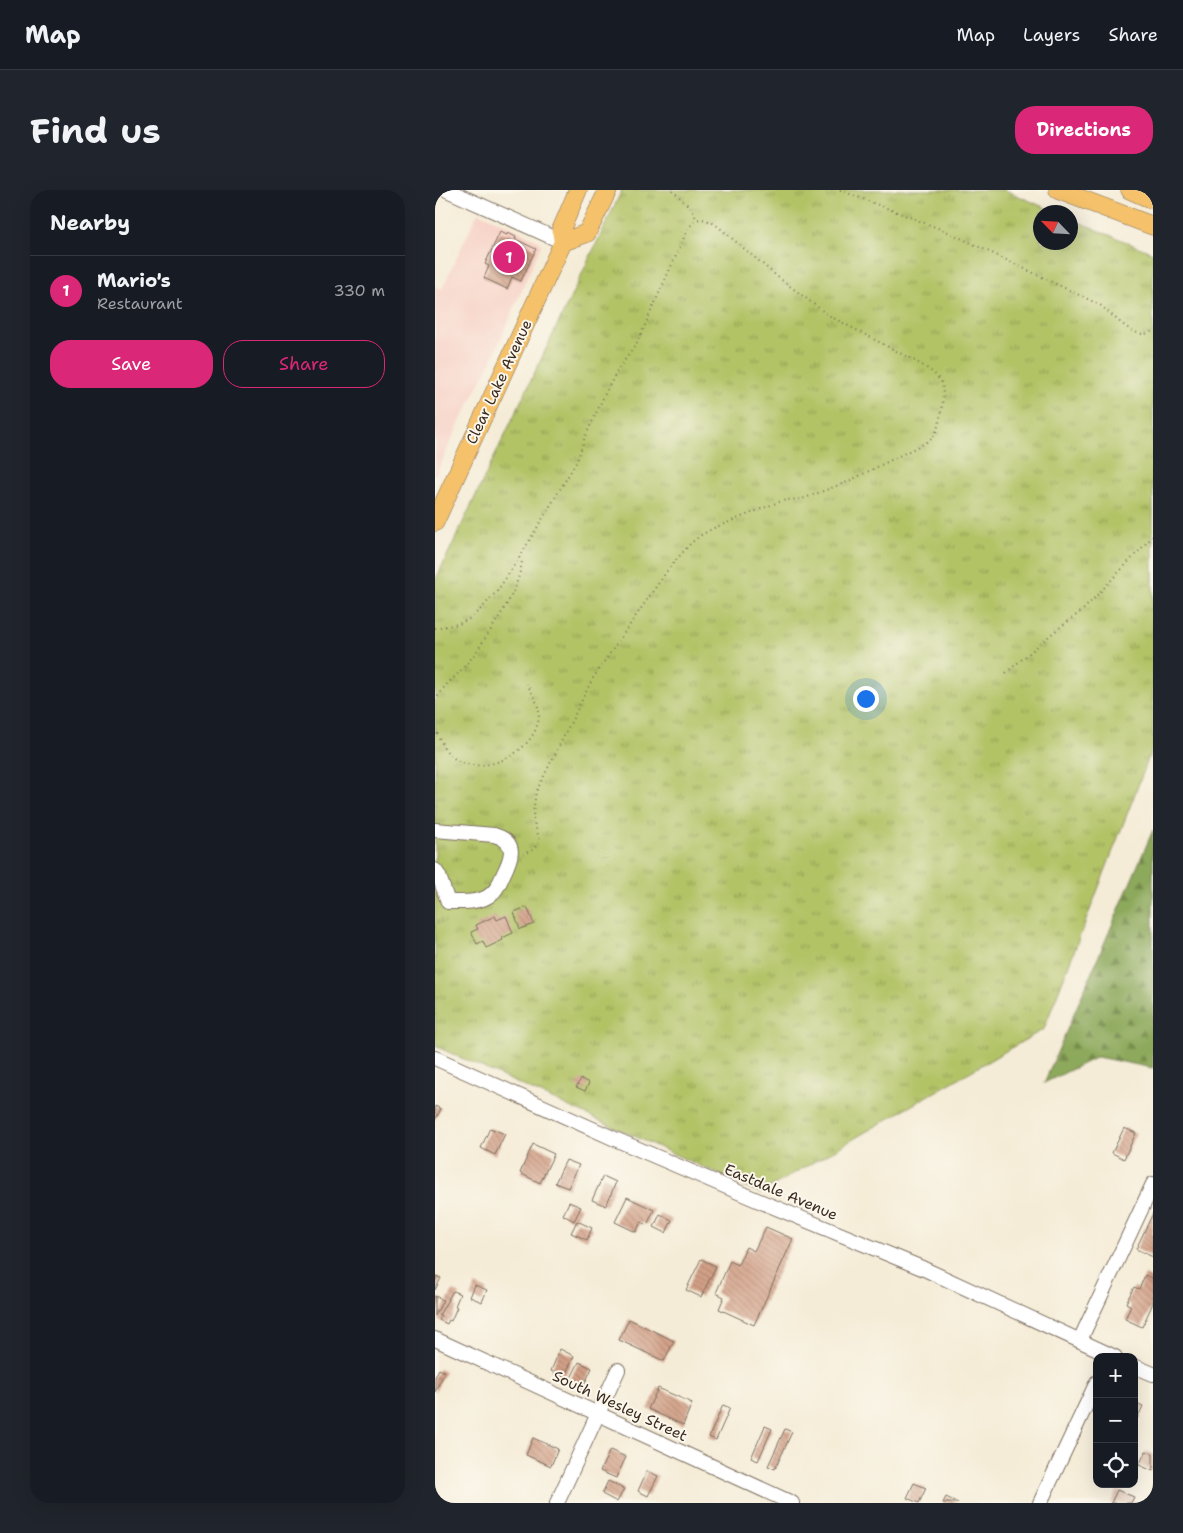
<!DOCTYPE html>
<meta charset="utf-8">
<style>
body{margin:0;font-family:"Shantell Sans",sans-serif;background:#20242c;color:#f1f3f6}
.controls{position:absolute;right:15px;bottom:15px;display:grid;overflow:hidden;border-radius:10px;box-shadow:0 5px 20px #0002}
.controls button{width:45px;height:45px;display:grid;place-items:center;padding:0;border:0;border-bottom:1px solid #363941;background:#171b24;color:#f1f3f6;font:25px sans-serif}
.compass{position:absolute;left:598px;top:15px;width:45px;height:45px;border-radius:50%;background:#171b24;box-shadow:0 5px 20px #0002;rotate:295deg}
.you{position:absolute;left:430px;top:508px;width:18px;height:18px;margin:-12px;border:4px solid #fff;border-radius:50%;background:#1a73e8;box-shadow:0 0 0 8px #1a73e833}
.badge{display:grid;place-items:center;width:32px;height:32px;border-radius:50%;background:#db2777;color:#fff;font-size:16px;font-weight:700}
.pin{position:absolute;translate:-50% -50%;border:2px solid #fff;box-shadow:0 1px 5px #0006}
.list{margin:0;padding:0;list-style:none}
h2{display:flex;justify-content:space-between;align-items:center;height:65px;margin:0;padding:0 20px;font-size:21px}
h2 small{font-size:16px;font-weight:400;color:#9ea1a6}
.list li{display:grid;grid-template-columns:32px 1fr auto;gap:15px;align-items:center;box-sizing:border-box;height:70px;padding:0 20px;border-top:1px solid #363941}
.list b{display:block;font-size:19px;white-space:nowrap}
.list p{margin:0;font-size:16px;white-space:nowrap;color:#9ea1a6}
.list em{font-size:16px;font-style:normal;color:#9ea1a6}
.actions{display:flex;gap:10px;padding:15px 20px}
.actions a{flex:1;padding:11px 0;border:1px solid #db2777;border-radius:20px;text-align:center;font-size:18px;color:#db2777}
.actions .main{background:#db2777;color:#fff}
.icon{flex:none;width:28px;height:28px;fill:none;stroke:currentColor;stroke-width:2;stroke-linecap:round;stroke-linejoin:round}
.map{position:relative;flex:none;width:718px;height:1313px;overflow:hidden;border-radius:20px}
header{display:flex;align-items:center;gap:30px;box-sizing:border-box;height:70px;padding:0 25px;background:#171b24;border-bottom:1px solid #363941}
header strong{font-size:24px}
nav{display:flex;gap:28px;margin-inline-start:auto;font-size:18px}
.intro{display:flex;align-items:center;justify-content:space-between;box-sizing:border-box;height:120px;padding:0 30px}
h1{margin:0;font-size:35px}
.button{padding:12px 22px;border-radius:20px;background:#db2777;color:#fff;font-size:18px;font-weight:700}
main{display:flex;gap:30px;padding:0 30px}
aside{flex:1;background:#171b24;border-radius:20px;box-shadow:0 5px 20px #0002}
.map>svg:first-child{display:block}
.built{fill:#f7d1c6}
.grass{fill:url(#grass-tufts);stroke:#767642}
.forest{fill:url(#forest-firs);stroke:#646a3c}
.building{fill:url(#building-back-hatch)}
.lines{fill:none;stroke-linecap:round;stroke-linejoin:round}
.minor-casing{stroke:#7c6e5f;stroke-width:16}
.major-casing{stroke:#7c6e5f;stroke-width:19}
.path{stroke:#7c6e5f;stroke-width:2;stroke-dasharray:1 4;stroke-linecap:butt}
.minor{stroke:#fff;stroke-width:14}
.major{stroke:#f5c16b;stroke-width:18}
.labels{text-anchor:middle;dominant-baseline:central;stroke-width:4;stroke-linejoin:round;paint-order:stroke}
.street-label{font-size:15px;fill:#3b2a1e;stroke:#fbf7ec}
</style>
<header>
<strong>Map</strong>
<nav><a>Map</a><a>Layers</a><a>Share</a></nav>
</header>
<div class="intro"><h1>Find us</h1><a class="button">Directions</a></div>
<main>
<aside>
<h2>Nearby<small></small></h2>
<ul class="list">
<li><span class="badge">1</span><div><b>Mario's</b><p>Restaurant</p></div><em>330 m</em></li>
</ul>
<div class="actions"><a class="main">Save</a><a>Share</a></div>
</aside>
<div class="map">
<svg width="718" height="1313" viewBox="0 0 718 1313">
<defs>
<pattern id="grass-tufts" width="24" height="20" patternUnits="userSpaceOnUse" patternTransform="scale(1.25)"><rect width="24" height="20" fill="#b2c366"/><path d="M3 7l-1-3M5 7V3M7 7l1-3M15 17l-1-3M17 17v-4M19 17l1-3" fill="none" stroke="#929f53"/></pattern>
<pattern id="forest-firs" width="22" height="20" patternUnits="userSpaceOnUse" patternTransform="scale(1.25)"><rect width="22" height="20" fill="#8da95b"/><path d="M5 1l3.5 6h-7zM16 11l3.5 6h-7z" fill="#748a4b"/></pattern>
<pattern id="building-back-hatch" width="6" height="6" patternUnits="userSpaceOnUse" patternTransform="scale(1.25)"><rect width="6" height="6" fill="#d3a087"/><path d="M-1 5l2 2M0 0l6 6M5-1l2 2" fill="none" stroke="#ac836e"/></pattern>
</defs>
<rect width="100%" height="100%" fill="#fbf7ec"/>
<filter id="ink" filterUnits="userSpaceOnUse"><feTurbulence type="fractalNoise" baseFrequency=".02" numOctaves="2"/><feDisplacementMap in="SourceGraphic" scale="10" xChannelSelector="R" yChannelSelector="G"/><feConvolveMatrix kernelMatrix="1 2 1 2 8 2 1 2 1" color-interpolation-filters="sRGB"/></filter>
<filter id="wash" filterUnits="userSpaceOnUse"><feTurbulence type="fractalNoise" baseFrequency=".0096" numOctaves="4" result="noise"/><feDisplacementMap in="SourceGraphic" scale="20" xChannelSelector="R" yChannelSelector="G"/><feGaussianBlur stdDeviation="1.12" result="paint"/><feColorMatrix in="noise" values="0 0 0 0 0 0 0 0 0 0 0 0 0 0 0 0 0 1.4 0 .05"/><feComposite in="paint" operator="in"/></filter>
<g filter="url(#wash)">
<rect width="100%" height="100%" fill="#f5ecd7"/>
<!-- built -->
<path class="built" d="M43,22L99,48L103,51L106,55L56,172L24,234L0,286V96L7,99Z"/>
<!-- grass -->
<path class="grass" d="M187,0H570L620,22H606V52H636V29L718,63V557L609,839L325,1003L0,856V391Z"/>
<!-- forest -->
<path class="forest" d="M718,640V878L662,867L609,893Z"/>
<g id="blocks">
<!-- building -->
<path class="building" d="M65,42L72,45L73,43L81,47L80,49L101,59L86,91L77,87L72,99L49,88L54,76L50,74Z
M92,717L99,734L85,739L79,722Z
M60,726L62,730L71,726L78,743L67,748L68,750L51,758L48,751L42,754L36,742L43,739L41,735Z
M146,889L154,893L150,901L141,897Z
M0,916L6,919L0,930Z
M55,938L70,944L60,965L46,958Z
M689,938L701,943L689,969L677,963Z
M98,954L119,964L105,993L85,983Z
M131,970L144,975L133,998L120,993Z
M168,986L181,992L171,1016L157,1010Z
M192,1007L219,1020L212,1035L206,1032L201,1042L180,1032Z
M134,1012L146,1017L139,1031L128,1025Z
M718,1023V1067L701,1059Z
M225,1024L237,1030L231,1043L219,1037Z
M142,1031L157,1038L152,1050L136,1043Z
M331,1037L358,1049L319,1135L284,1119L289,1107L281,1103L295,1071L303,1075L311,1057L319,1061Z
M266,1069L281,1076L266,1107L251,1100Z
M710,1085L718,1089V1113L707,1137L690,1129L696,1116L691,1113L699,1097L704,1099Z
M0,1086L6,1088L0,1100Z
M40,1095L52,1100L47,1112L35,1107Z
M18,1101L25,1104L20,1116L22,1117L16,1131L14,1130L12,1134L4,1130L6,1126L4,1125Z
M0,1106L8,1110L0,1126Z
M194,1129L239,1151L229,1171L184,1150Z
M125,1159L139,1166L129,1187L116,1181Z
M144,1172L157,1178L147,1199L134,1192Z
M4,1179L10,1182L0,1202V1187Z
M223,1198L257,1213L248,1235L213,1219Z
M699,1212L708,1216L702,1229L699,1228Z
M288,1215L295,1218L281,1250L274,1247Z
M330,1236L337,1239L323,1271L316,1268Z
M350,1239L357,1242L340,1279L333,1276Z
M98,1248L123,1259L116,1276L91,1265Z
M175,1260L191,1267L181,1288L165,1281Z
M711,1261L718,1264V1281L704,1275Z
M212,1281L223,1286L213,1306L203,1301Z
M173,1291L189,1299L182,1312L167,1304Z
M479,1293L491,1298L484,1313L472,1308Z
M682,1300L699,1307L696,1313H676Z
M511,1307L523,1313H508Z"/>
</g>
</g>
<g filter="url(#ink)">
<use href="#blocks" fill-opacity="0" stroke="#7c6e5f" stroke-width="1"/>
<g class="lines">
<!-- minor casing -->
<g class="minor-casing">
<path id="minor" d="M12,0L128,52
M0,640L59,645C83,652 77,667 68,685C64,694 61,702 52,707C41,713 26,712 13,712L4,686L0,680
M0,868L180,949L322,1010L487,1078L680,1167
M0,1149L357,1313
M645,1150L718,994
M699,1176L718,1184
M122,1313L183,1180
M605,1313L662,1192"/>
</g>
<!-- major casing -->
<g class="major-casing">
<path id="major" d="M623,0L718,36
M695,0L718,10
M128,52L152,43L173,0
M0,332L128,52L126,40L143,0"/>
</g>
<!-- path -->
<path class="path" d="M237,0L256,18L262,30
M405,0L513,42L665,115C677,124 695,145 710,144C711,144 717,141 718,141
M0,438L24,434L34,429L47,418L63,400L84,368L142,271L150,247L170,204L182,181L202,153L251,43C260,27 264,26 280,34L344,88L393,125L482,172C490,177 501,183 506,192C511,201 505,237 499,246C498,248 496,249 494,251L412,292L367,309L350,310L341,313L279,338L266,345L256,353L234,378L158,488L101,602L98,623L99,632L105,651L98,660L88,664
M571,483L619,442L648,420L718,346
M0,511C9,494 19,489 30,476C40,465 47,453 55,441C70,418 83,399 87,371L85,369
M0,539C4,547 8,558 15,565C44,592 106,561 104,522C103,513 97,503 92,494"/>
<!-- minor -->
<use href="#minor" class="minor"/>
<!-- major -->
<use href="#major" class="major"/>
</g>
</g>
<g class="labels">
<!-- street labels -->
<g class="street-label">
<text transform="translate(64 192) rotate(-65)">Clear Lake Avenue</text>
<text transform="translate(346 1002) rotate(23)">Eastdale Avenue</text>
<text transform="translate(185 1216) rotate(25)">South Wesley Street</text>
</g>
</g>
</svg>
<div class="controls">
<button>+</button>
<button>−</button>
<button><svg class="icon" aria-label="locate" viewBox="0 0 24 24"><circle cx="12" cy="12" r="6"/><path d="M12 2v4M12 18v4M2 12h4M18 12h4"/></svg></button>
</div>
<svg class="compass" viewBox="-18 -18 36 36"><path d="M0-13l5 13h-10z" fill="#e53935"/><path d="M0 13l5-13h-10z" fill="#9ea1a6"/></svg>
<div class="you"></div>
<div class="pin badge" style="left:74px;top:67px">1</div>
</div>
</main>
